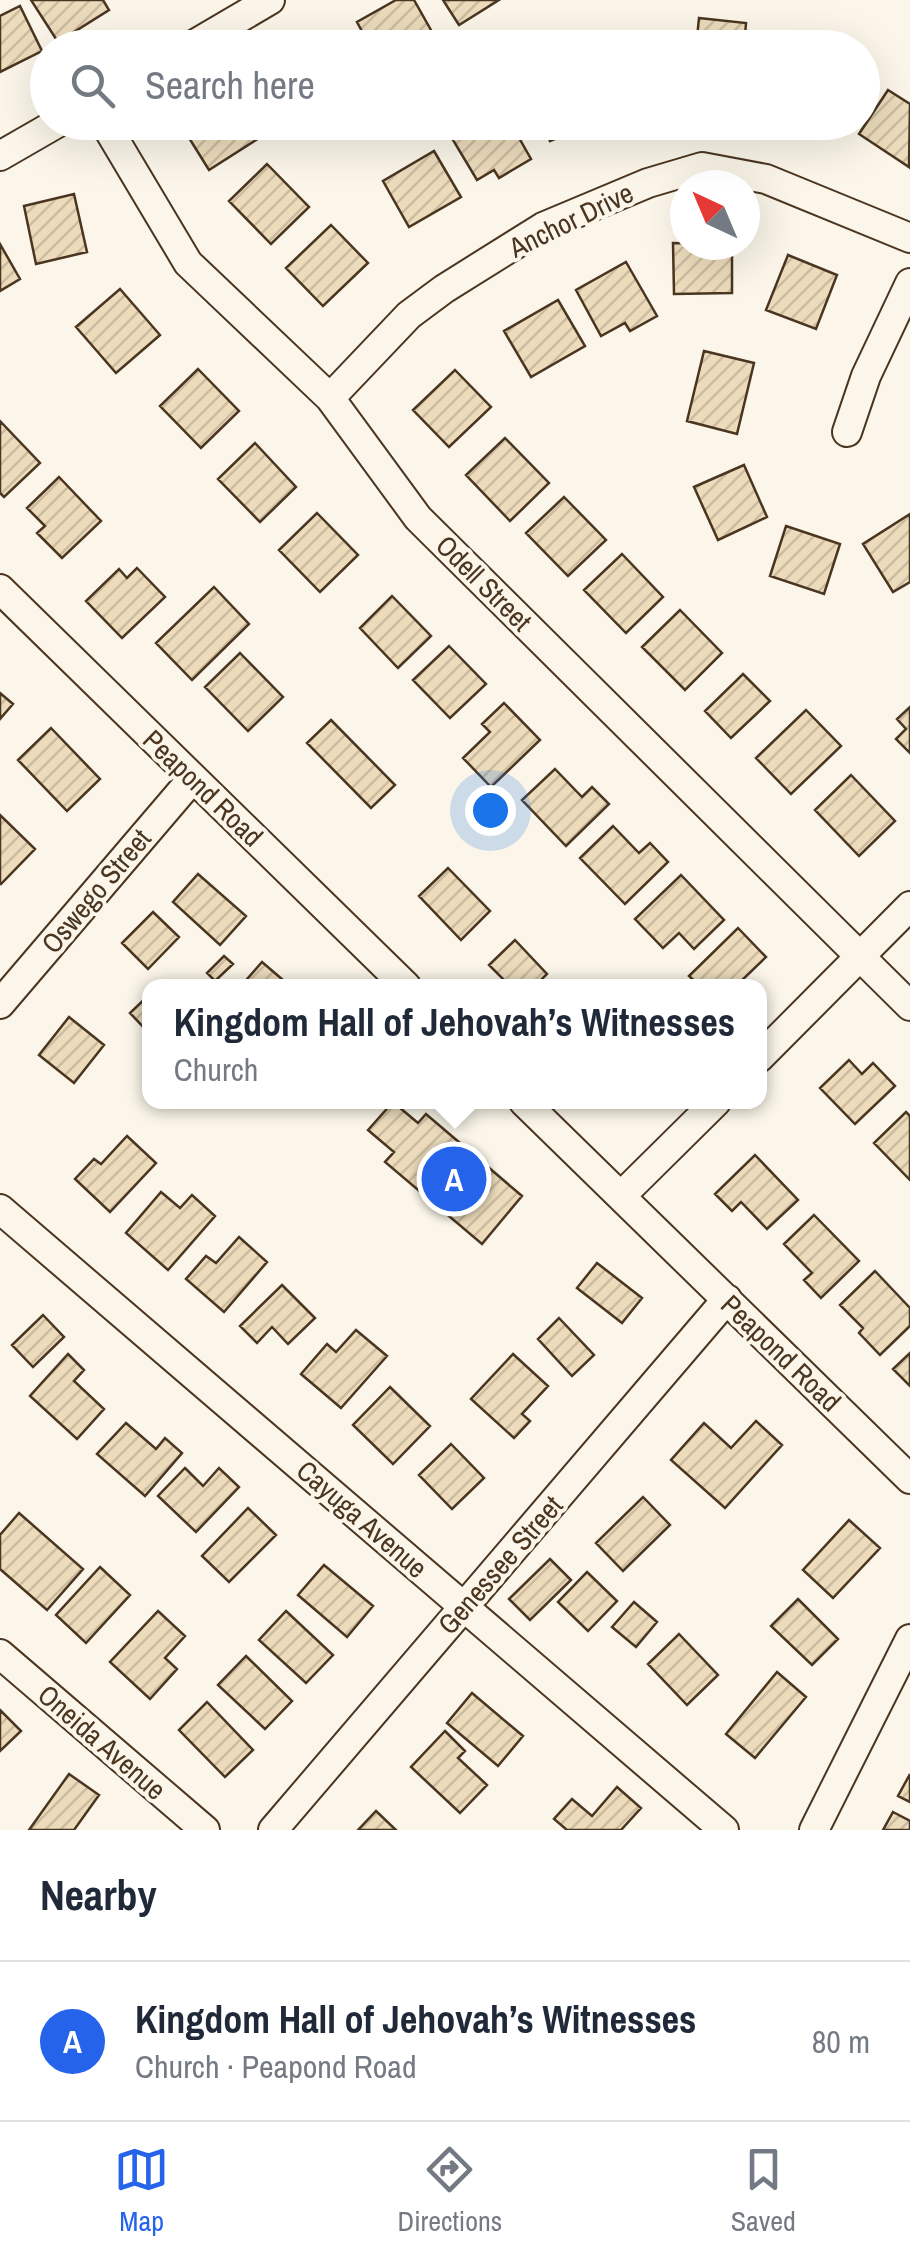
<!DOCTYPE html>
<meta charset="utf-8">
<style>
body{margin:0;font-family:"Archivo Narrow",sans-serif;background:#f2f2f3;color:#1f2937}
.compass{position:absolute;left:670px;top:170px;width:90px;height:90px;border-radius:50%;background:#fff;box-shadow:0 10px 40px #0002;rotate:316deg}
.you{position:absolute;left:490px;top:810px;width:35px;height:35px;margin:-25px;border:8px solid #fff;border-radius:50%;background:#1a73e8;box-shadow:0 0 0 15px #1a73e833}
.badge{display:grid;place-items:center;width:65px;height:65px;border-radius:50%;background:#2563eb;color:#fff;font-size:32px;font-weight:700}
.pin{position:absolute;translate:-50% -50%;border:5px solid #fff;box-shadow:0 2px 10px #0006}
.popup{position:absolute;left:142px;top:979px;width:625px;height:130px;box-sizing:border-box;display:grid;place-content:center;border-radius:20px;background:#fff;filter:drop-shadow(0 2px 8px #0005);font-size:32px;white-space:nowrap;color:#747a83}
.popup b{font-size:38px;color:#1f2937}
.popup::after{content:'';position:absolute;left:50%;top:100%;margin-left:-20px;border:20px solid transparent;border-top-color:#fff}
.list{margin:0;padding:0;list-style:none}
h2{display:flex;justify-content:space-between;align-items:center;height:130px;margin:0;padding:0 40px;font-size:42px}
h2 small{font-size:32px;font-weight:400;color:#747a83}
.list li{display:grid;grid-template-columns:65px 1fr auto;gap:30px;align-items:center;box-sizing:border-box;height:160px;padding:0 40px;border-top:2px solid #e0e1e3}
.list b{display:block;font-size:38px;white-space:nowrap}
.list p{margin:0;font-size:32px;white-space:nowrap;color:#747a83}
.list em{font-size:32px;font-style:normal;color:#747a83}
.icon{flex:none;width:55px;height:55px;fill:none;stroke:currentColor;stroke-width:2;stroke-linecap:round;stroke-linejoin:round}
.map{position:relative;flex:none;width:910px;height:1830px;overflow:hidden}
.search{position:absolute;background:#fff;box-shadow:0 10px 40px #0002;left:30px;right:30px;top:30px;height:110px;display:flex;align-items:center;gap:25px;box-sizing:border-box;padding:0 35px;border-radius:55px;color:#747a83;font-size:38px}
.sheet{height:290px;background:#fff}
nav{display:flex;justify-content:space-around;align-items:center;box-sizing:border-box;height:140px;border-top:2px solid #e0e1e3;background:#fff;font-size:28px;color:#747a83}
nav a{display:grid;justify-items:center;gap:5px}
nav .on{color:#2563eb}
.map>svg:first-child{display:block}
.building{fill:url(#building-hatch);stroke:#4a3520;stroke-width:2.5}
.lines{fill:none;stroke-linecap:round;stroke-linejoin:round}
.street-casing{stroke:#4a3520;stroke-width:32}
.street{stroke:#fbf6e9;stroke-width:28}
.labels{text-anchor:middle;dominant-baseline:central;stroke-width:8;stroke-linejoin:round;paint-order:stroke}
.street-label{font-size:28px;fill:#4a3520;stroke:#fbf6e9}
</style>
<div class="map">
<svg width="910" height="1830" viewBox="0 0 910 1830">
<defs>
<pattern id="building-hatch" width="6" height="6" patternUnits="userSpaceOnUse" patternTransform="scale(2.5)"><rect width="6" height="6" fill="#ecdcbc"/><path d="M-1 1l2-2M0 6l6-6M5 7l2-2" fill="none" stroke="#ccbda1"/></pattern>
</defs>
<rect width="100%" height="100%" fill="#fbf6e9"/>
<!-- building -->
<path class="building" d="M31,0H103L109,10L58,42Z
M396,0H414L436,39L420,48H371L357,22Z
M443,0H499L459,25Z
M20,6L42,51L0,72V16Z
M699,18L746,23L744,48H696Z
M333,37L339,48H314Z
M888,90L910,104L909,167L859,134Z
M185,122H249L259,138L209,170L181,125Z
M483,122H510L531,159L499,178L494,170L477,180L453,140Z
M542,122H594L550,141Z
M434,151L461,197L409,227L383,181Z
M267,164L309,207L271,244L229,201Z
M74,194L87,252L36,264L24,206Z
M331,225L368,263L323,306L286,268Z
M673,243L732,245V293L674,294Z
M0,244L20,279L0,291Z
M788,255L837,275L816,329L766,310Z
M626,262L657,316L630,331L625,323L601,336L576,290Z
M120,289L160,335L116,373L76,327Z
M558,300L585,346L531,377L504,331Z
M704,351L754,363L737,434L687,421Z
M198,369L239,411L201,448L160,406Z
M455,370L491,407L449,447L413,410Z
M0,421L40,463L4,497L0,493Z
M505,438L549,483L510,521L466,475Z
M255,443L296,487L260,522L218,479Z
M744,465L767,517L718,540L694,487Z
M59,477L101,521L62,558L37,533L45,526L27,508Z
M564,497L606,540L568,576L526,533Z
M317,513L358,555L320,592L279,550Z
M910,514V582L893,592L863,544Z
M786,526L840,544L824,594L770,576Z
M622,554L663,597L626,633L584,590Z
M137,568L165,597L122,638L86,601L119,569L127,578Z
M214,587L249,624L192,680L156,643Z
M392,596L431,636L398,668L360,628Z
M680,610L722,653L685,690L642,647Z
M449,646L486,684L450,718L413,680Z
M240,653L283,697L248,731L205,687Z
M743,674L770,701L731,738L705,711Z
M0,693L13,704L0,719Z
M504,703L540,740L491,787L463,758L490,732L482,724Z
M910,707V753L896,739L906,729L897,719Z
M806,710L841,746L791,794L756,758Z
M331,720L395,785L371,808L307,743Z
M51,728L100,779L67,811L18,760Z
M555,769L582,797L592,787L609,804L566,846L522,800Z
M851,775L895,821L859,856L815,810Z
M0,815L35,849L1,884L0,883Z
M613,826L639,853L650,843L668,862L625,904L580,858Z
M448,868L490,911L461,940L419,896Z
M198,874L246,916L220,945L173,902Z
M681,875L724,920L694,949L679,933L663,948L635,919Z
M153,912L179,937L148,969L122,943Z
M738,928L766,957L736,986H700L689,976Z
M515,940L547,974L535,986H510L489,965Z
M224,956L233,964L215,981L207,973Z
M262,962L290,986H241Z
M149,995V1033L130,1013Z
M69,1017L104,1045L74,1083L39,1055Z
M849,1060L862,1074L873,1063L895,1086L855,1124L820,1088Z
M393,1102L418,1123L426,1114L522,1196L482,1244L385,1162L394,1152L368,1130Z
M906,1112L910,1116V1180L874,1143Z
M127,1136L156,1163L110,1212L75,1179L94,1159L101,1164Z
M755,1155L798,1200L767,1229L741,1202L732,1211L715,1194Z
M161,1192L180,1208L192,1195L215,1216L168,1270L126,1233Z
M814,1215L859,1261L821,1298L804,1280L812,1273L784,1244Z
M239,1237L267,1262L224,1312L186,1279L206,1256L216,1263Z
M597,1263L642,1298L622,1323L577,1288Z
M875,1271L910,1308V1326L880,1355L859,1333L863,1328L840,1305Z
M282,1285L315,1318L288,1344L272,1327L257,1343L240,1326Z
M43,1315L64,1337L33,1367L12,1345Z
M559,1318L594,1355L572,1376L538,1339Z
M356,1330L387,1356L341,1408L301,1374L327,1344L336,1352Z
M910,1353V1386L893,1369Z
M68,1354L84,1370L74,1381L104,1409L77,1439L30,1396Z
M513,1354L548,1386L522,1414L530,1421L514,1438L471,1399Z
M390,1387L430,1426L393,1464L353,1425Z
M756,1421L782,1445L725,1508L671,1460L704,1423L731,1448Z
M126,1423L156,1449L165,1438L182,1453L145,1496L97,1454Z
M451,1444L484,1478L452,1509L419,1475Z
M185,1468L203,1486L219,1468L239,1487L196,1532L158,1496Z
M643,1497L670,1525L623,1571L596,1543Z
M248,1508L276,1535L229,1582L202,1556Z
M19,1513L83,1569L47,1610L0,1569V1535Z
M849,1520L880,1548L833,1598L803,1570Z
M550,1559L571,1580L530,1620L509,1599Z
M324,1565L373,1606L347,1637L298,1595Z
M100,1567L130,1595L86,1643L56,1615Z
M587,1572L617,1601L588,1631L558,1602Z
M798,1599L838,1639L812,1665L771,1626Z
M634,1602L657,1622L636,1647L612,1627Z
M158,1611L185,1636L165,1658L177,1669L150,1699L110,1662Z
M286,1611L333,1655L306,1683L259,1640Z
M679,1634L718,1675L687,1705L648,1664Z
M246,1656L292,1701L265,1729L218,1685Z
M777,1672L806,1697L755,1758L726,1734Z
M472,1693L523,1736L498,1766L447,1723Z
M207,1702L253,1750L225,1777L179,1730Z
M0,1710L21,1731L0,1751Z
M445,1731L465,1751L458,1758L487,1785L460,1813L411,1767Z
M69,1774L99,1795L74,1830H29Z
M910,1774V1802L898,1796Z
M617,1787L641,1808L621,1830H567L554,1819L572,1799L592,1816Z
M376,1811L396,1830H358Z
M893,1812L910,1821V1830H883Z"/>
<g class="lines">
<!-- street casing -->
<g class="street-casing">
<path id="street" d="M188,48L270,0
M104,122L188,263L330,398L418,518L910,1006
M0,156L59,122
M330,398L409,315L444,289L543,227L648,183L702,167L766,179L910,238
M847,432L866,376L910,283
M0,589L406,986
M0,1004L193,778
M759,1058L910,906
M524,1102L910,1479
M621,1196L716,1102
M0,1209L724,1830
M0,1654L205,1830
M273,1830L727,1299
M814,1830L910,1639"/>
</g>
<!-- street -->
<use href="#street" class="street"/>
</g>
<g class="labels">
<!-- street labels -->
<g class="street-label">
<text transform="translate(571 220) rotate(-26)">Anchor Drive</text>
<text transform="translate(484 583) rotate(45)">Odell Street</text>
<text transform="translate(203 788) rotate(44)">Peapond Road</text>
<text transform="translate(96 891) rotate(-50)">Oswego Street</text>
<text transform="translate(781 1353) rotate(44)">Peapond Road</text>
<text transform="translate(362 1519) rotate(41)">Cayuga Avenue</text>
<text transform="translate(500 1565) rotate(-49)">Genessee Street</text>
<text transform="translate(102 1742) rotate(41)">Oneida Avenue</text>
</g>
</g>
</svg>
<svg class="compass" viewBox="-18 -18 36 36"><path d="M0-13l5 13h-10z" fill="#e53935"/><path d="M0 13l5-13h-10z" fill="#747a83"/></svg>
<div class="you"></div>
<div class="pin badge" style="left:454px;top:1179px">A</div>
<div class="popup"><b>Kingdom Hall of Jehovah’s Witnesses</b>Church</div>
<div class="search"><svg class="icon" aria-label="search" viewBox="0 0 24 24"><circle cx="10" cy="10" r="6"/><path d="M15 15l6 6"/></svg>Search here</div>
</div>
<section class="sheet">
<h2>Nearby<small></small></h2>
<ul class="list">
<li><span class="badge">A</span><div><b>Kingdom Hall of Jehovah’s Witnesses</b><p>Church · Peapond Road</p></div><em>80 m</em></li>
</ul>
</section>
<nav>
<a class="on"><svg class="icon" aria-label="map" viewBox="0 0 24 24"><path d="M3 6l6-2 6 2 6-2v14l-6 2-6-2-6 2zM9 4v14M15 6v14"/></svg>Map</a>
<a><svg class="icon" aria-label="directions" viewBox="0 0 24 24"><path d="M12 3l9 9-9 9-9-9zM9 14v-3h6M13 9l2 2-2 2"/></svg>Directions</a>
<a><svg class="icon" aria-label="saved" viewBox="0 0 24 24"><path d="M7 4h10v16l-5-4-5 4z"/></svg>Saved</a>
</nav>
